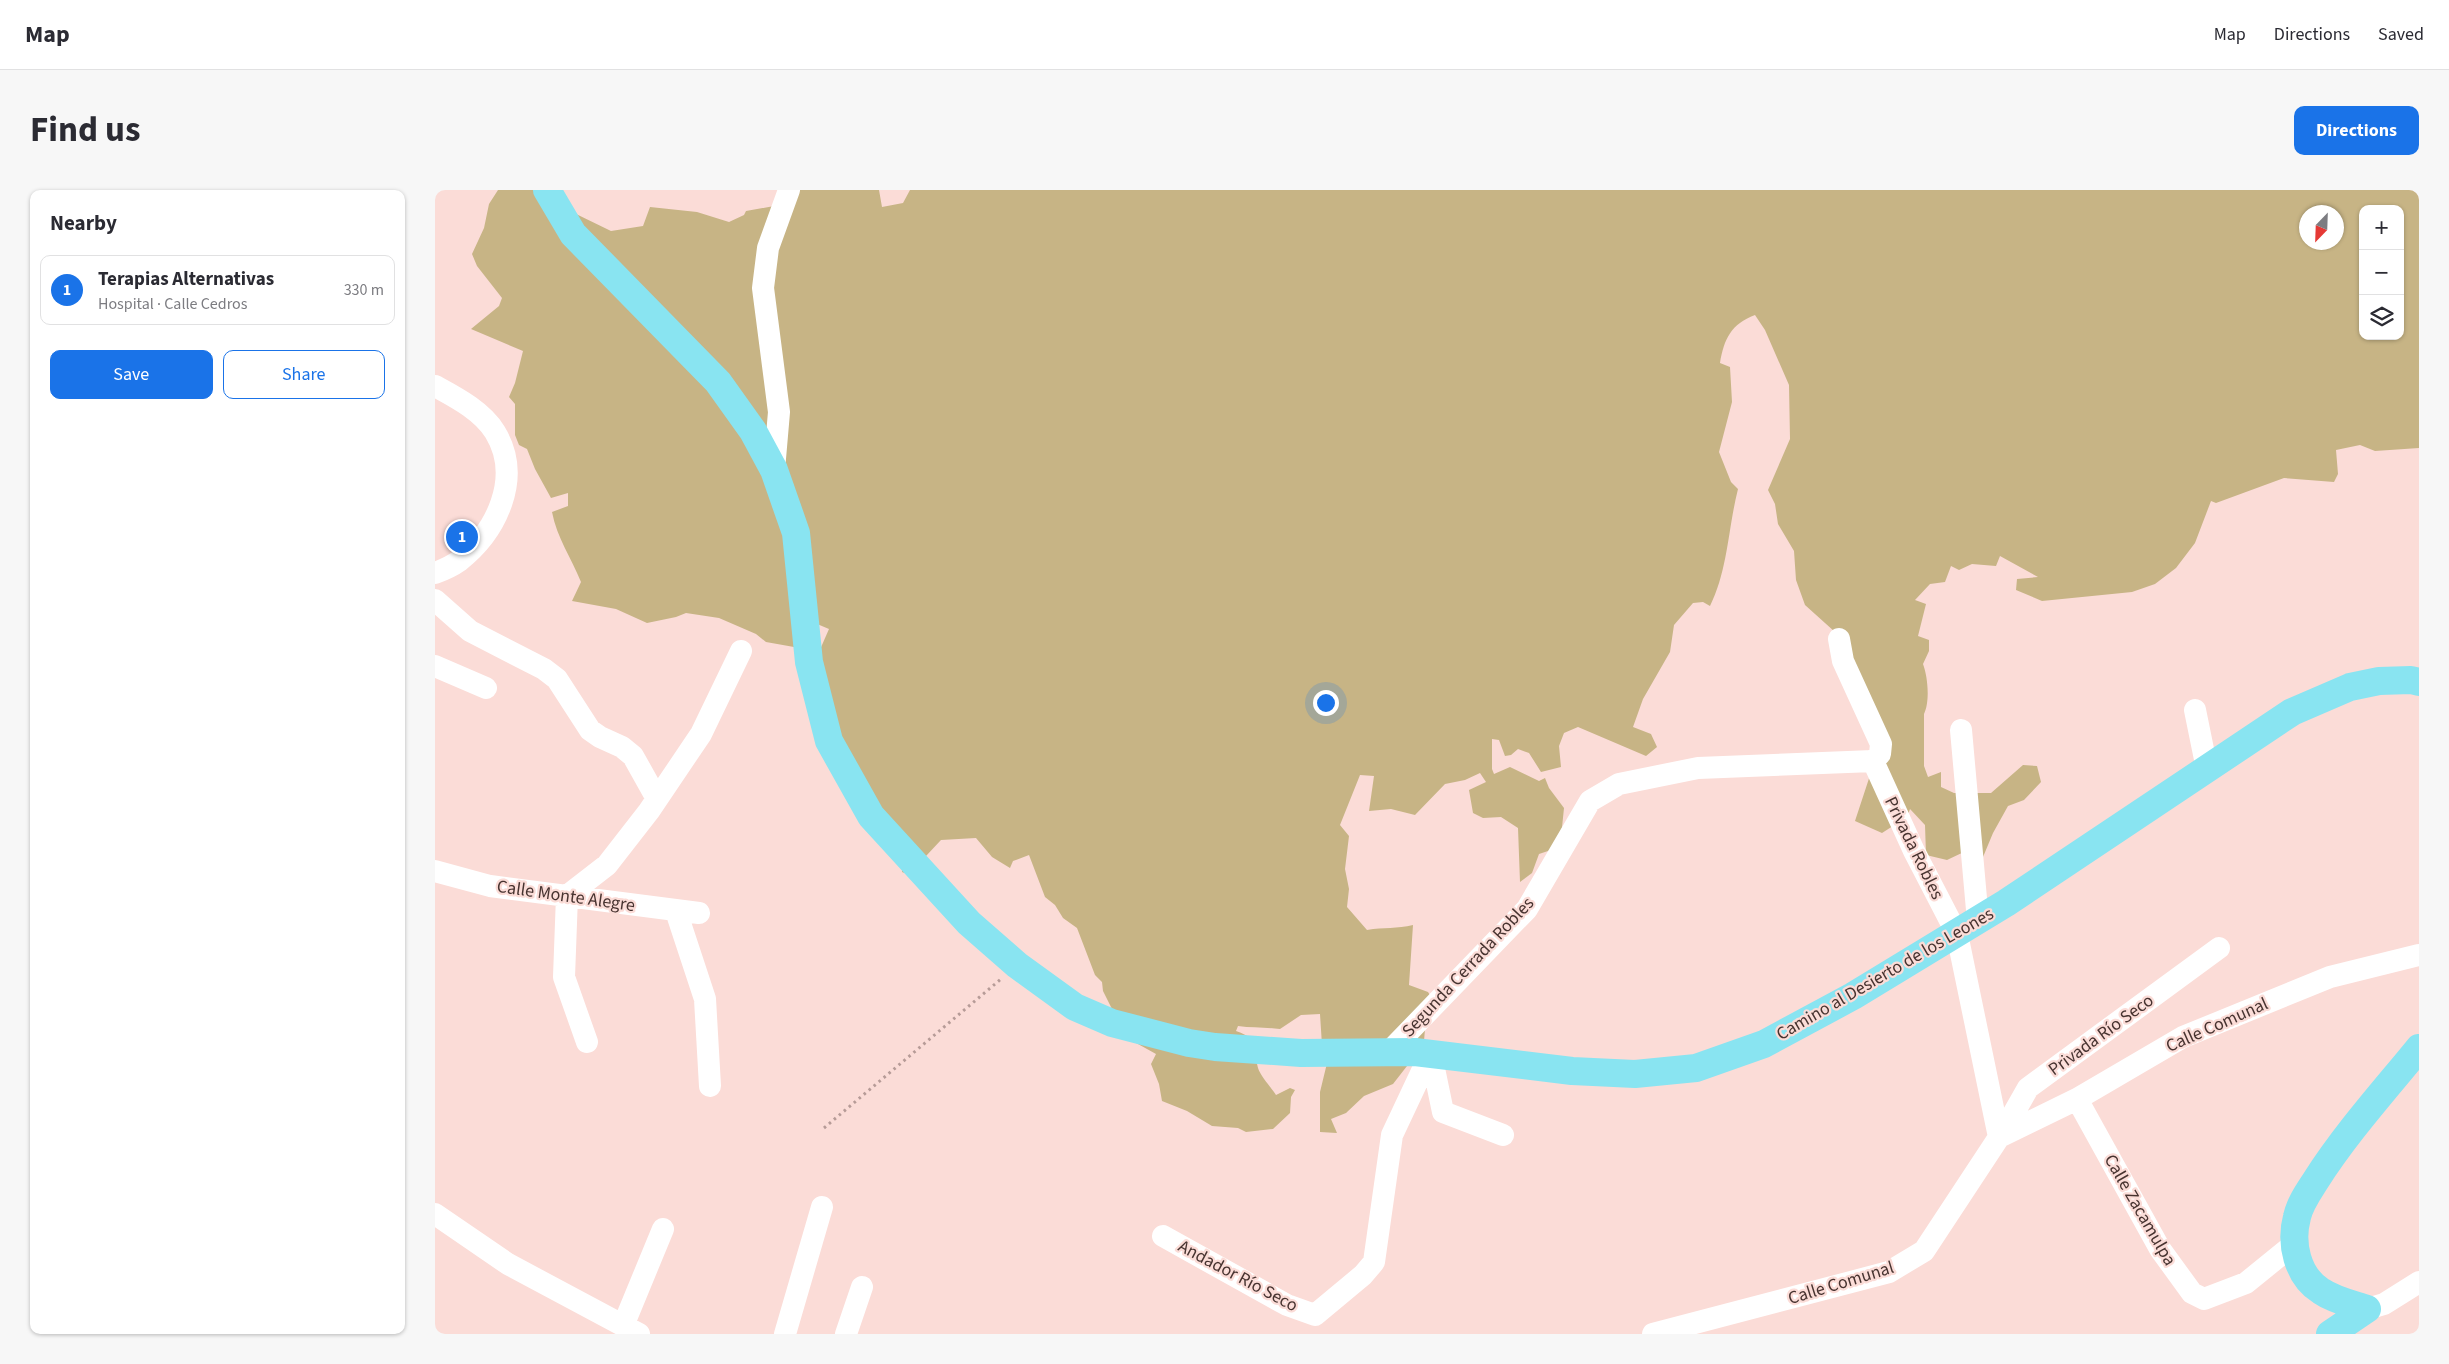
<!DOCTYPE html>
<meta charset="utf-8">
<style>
body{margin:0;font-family:"Source Sans 3",sans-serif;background:#f7f7f7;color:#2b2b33}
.controls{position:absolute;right:15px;top:15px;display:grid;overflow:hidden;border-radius:10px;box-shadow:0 1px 4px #0004}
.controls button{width:45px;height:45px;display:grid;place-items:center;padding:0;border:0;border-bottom:1px solid #e1e1e2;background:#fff;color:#2b2b33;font:25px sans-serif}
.compass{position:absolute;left:1864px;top:15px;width:45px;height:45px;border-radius:50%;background:#fff;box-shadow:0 1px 4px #0004;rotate:203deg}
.you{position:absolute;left:890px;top:512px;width:18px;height:18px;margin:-12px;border:4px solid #fff;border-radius:50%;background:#1a73e8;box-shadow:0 0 0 8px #1a73e833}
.badge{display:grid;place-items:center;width:32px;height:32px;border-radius:50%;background:#1a73e8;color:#fff;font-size:16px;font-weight:700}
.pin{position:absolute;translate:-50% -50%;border:2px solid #fff;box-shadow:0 1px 5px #0006}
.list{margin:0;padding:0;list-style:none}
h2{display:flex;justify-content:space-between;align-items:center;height:65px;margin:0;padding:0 20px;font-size:21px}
h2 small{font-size:16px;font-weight:400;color:#7c7c81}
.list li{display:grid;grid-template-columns:32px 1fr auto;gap:15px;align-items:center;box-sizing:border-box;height:70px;margin:0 10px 10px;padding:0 10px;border:1px solid #e1e1e2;border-radius:10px}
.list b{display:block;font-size:19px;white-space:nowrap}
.list p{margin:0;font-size:16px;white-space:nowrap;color:#7c7c81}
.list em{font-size:16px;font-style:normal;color:#7c7c81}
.actions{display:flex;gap:10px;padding:15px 20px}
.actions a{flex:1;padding:11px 0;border:1px solid #1a73e8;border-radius:10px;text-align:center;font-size:18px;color:#1a73e8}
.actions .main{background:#1a73e8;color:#fff}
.icon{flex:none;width:28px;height:28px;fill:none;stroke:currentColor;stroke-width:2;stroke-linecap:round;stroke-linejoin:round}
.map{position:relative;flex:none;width:1984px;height:1144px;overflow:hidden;border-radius:10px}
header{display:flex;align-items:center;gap:30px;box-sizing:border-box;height:70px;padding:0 25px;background:#fff;border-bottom:1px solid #e1e1e2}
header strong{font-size:24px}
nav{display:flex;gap:28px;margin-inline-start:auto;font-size:18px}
.intro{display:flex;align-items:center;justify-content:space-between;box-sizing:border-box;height:120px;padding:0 30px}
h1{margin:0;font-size:35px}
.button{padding:12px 22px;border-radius:10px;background:#1a73e8;color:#fff;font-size:18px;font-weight:700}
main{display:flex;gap:30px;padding:0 30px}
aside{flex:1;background:#fff;border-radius:10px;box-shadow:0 1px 4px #0004}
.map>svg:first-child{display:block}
.green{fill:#c7b485;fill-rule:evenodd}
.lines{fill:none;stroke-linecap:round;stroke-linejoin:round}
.path{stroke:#b69b97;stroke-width:3;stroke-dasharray:2.5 4;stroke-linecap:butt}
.minor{stroke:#fff;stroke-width:22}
.major{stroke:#89e4f1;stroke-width:28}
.labels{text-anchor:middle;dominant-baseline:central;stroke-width:4.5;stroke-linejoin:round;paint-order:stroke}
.street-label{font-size:18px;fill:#473330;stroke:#fbdcd7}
</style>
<header>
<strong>Map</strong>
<nav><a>Map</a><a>Directions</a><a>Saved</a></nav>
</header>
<div class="intro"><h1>Find us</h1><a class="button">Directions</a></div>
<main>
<aside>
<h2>Nearby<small></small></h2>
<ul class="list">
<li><span class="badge">1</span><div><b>Terapias Alternativas</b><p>Hospital · Calle Cedros</p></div><em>330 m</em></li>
</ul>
<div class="actions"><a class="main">Save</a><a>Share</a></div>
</aside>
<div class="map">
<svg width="1984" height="1144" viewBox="0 0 1984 1144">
<rect width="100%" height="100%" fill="#fbdcd7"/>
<!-- green -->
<path class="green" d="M63,0H126L139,23L176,41L208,36L215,17L262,22L294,32L309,25L311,21L350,14L360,0H444L447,17L468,13L475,0H1984V258L1940,261L1925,255L1901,260L1903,284L1899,292L1849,288L1781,313L1776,311L1760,353L1741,378L1720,394L1697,402L1607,411L1581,400L1582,389L1603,387L1565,366L1561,376L1537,374L1524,380L1516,376L1510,392L1495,394L1480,410L1491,414L1483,446L1494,450V461L1488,474C1493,487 1495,512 1489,524V576L1493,587L1506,582V597L1519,603H1556L1588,575L1602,576L1606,592L1589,610L1573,616L1558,643L1548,667L1531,661L1512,670L1491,665L1490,635L1475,619L1472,627L1447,643L1420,631L1446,552L1400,442L1370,415L1361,390L1359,361L1343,334L1340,314L1333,300L1355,249L1354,195L1330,140L1320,125C1296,134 1289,149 1285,173L1295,177L1297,212L1284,262L1296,292L1303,299C1293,338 1293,380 1275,416L1268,412L1258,413L1239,435L1235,462L1208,509L1198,537L1216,544L1222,557L1211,566L1143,537L1129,543L1124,556L1126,577L1106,582L1094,563L1083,559L1076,565L1070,566L1064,550L1057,549V579L1059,584L1075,577L1104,591L1110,588L1114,598L1129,618L1125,657L1104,664L1097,683L1085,692L1083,638L1066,627L1048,628L1038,623L1034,600L1051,592L1045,583L1030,590L1010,594L980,625L956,619L934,621L939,586L925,585L905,635L914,646L910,679L914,699L912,717L932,740C949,737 962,739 978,735L974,795L993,802L1001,815L990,839L988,863L979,867L958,894L929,906L911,923L896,929L902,943L885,942V902L893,869L887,855L885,824L866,825L845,839C830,837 817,838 803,836L801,841C829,851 818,858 823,878C826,887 836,897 841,905L855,898L860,900L856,907L855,923L838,939L811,942L803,938L777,936L752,921L727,911L724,894L716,874L721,864L685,844L683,831L668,801L667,792L660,785L642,738L628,728L620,715L610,707L594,665L578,671L575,678L557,667L541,648L506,650L491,666L483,688L467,682L469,661L424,613L380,471L394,439L375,431L359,457L331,452L321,444L284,428L251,423L241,427L212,433L181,419L137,411L146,392C136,367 122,348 117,322L133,316V303L116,308L100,279L92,259L84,255L80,245V214L74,207L80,193L88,161L36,139L64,116L67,108L42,76L37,64L49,38L54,14ZM1928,19H1965V146H1928ZM1872,22H1902V52H1872Z"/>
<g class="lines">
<!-- path -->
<path class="path" d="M389,938L566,789"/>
<!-- minor -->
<path class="minor" d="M0,196C22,208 47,221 60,242C88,288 61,342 24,371C17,376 8,380 0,383
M339,280L344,222L328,98L333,58L354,0
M0,410L35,441L109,479L122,489L155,540L165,547L187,557L198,566L222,609
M0,476L51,498
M1760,520L1772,579
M1526,540L1543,731
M1438,571L1479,661L1522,744L1564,947
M0,681L55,696L264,723
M241,721L270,809L275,896
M152,852L129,787L132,706L172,675L214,621L266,544L306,461
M953,863L1092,719L1155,611L1184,594L1263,578L1438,571L1445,564L1446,554L1408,471L1404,449
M996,864L1008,922L1068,945
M1642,909L1725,1059L1757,1103L1769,1109L1811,1093L1859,1054
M1564,947L1642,909L1748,847L1895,787L1984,765
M0,1024L73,1074L204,1144
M728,1046L852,1115L880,1125L928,1085L939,1072L957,945L989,877L990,863
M1932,1119L1949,1114L1984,1092
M188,1136L228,1039
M350,1144L387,1017
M411,1144L427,1097
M1218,1144L1454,1082L1489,1061L1572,935L1593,898L1784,758"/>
<!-- major -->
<path class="major" d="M112,0L138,44L283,192L318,241L339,280L361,343L374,472L394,551L436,626L534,733L582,775L640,817L677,833L754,853L780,857L866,863L980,862L1137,881L1200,884L1261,878L1329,854L1418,806L1571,713L1857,522L1915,497L1944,491L1976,490L1984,492
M1932,1119C1917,1114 1899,1110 1886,1101C1862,1086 1855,1053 1862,1027C1865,1013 1874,1001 1881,990C1911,943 1949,901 1984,858
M1895,1144L1932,1119"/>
</g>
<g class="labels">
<!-- street labels -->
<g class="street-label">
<text transform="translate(1479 658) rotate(64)">Privada Robles</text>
<text transform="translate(131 706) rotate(8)">Calle Monte Alegre</text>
<text transform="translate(1033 777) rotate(-47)">Segunda Cerrada Robles</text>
<text transform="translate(1450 784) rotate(-30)">Camino al Desierto de los Leones</text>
<text transform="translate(1782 835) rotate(-24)">Calle Comunal</text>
<text transform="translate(1666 845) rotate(-36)">Privada Río Seco</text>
<text transform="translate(1705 1020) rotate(60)">Calle Zacamulpa</text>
<text transform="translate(803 1086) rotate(28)">Andador Río Seco</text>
<text transform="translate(1406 1093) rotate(-17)">Calle Comunal</text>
</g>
</g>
</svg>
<div class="controls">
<button>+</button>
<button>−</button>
<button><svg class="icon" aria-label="layers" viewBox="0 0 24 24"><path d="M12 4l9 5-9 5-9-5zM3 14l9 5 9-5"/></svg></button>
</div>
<svg class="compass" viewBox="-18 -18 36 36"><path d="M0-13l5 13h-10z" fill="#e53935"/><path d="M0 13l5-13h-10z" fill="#7c7c81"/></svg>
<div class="you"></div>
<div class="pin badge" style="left:27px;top:347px">1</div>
</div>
</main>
